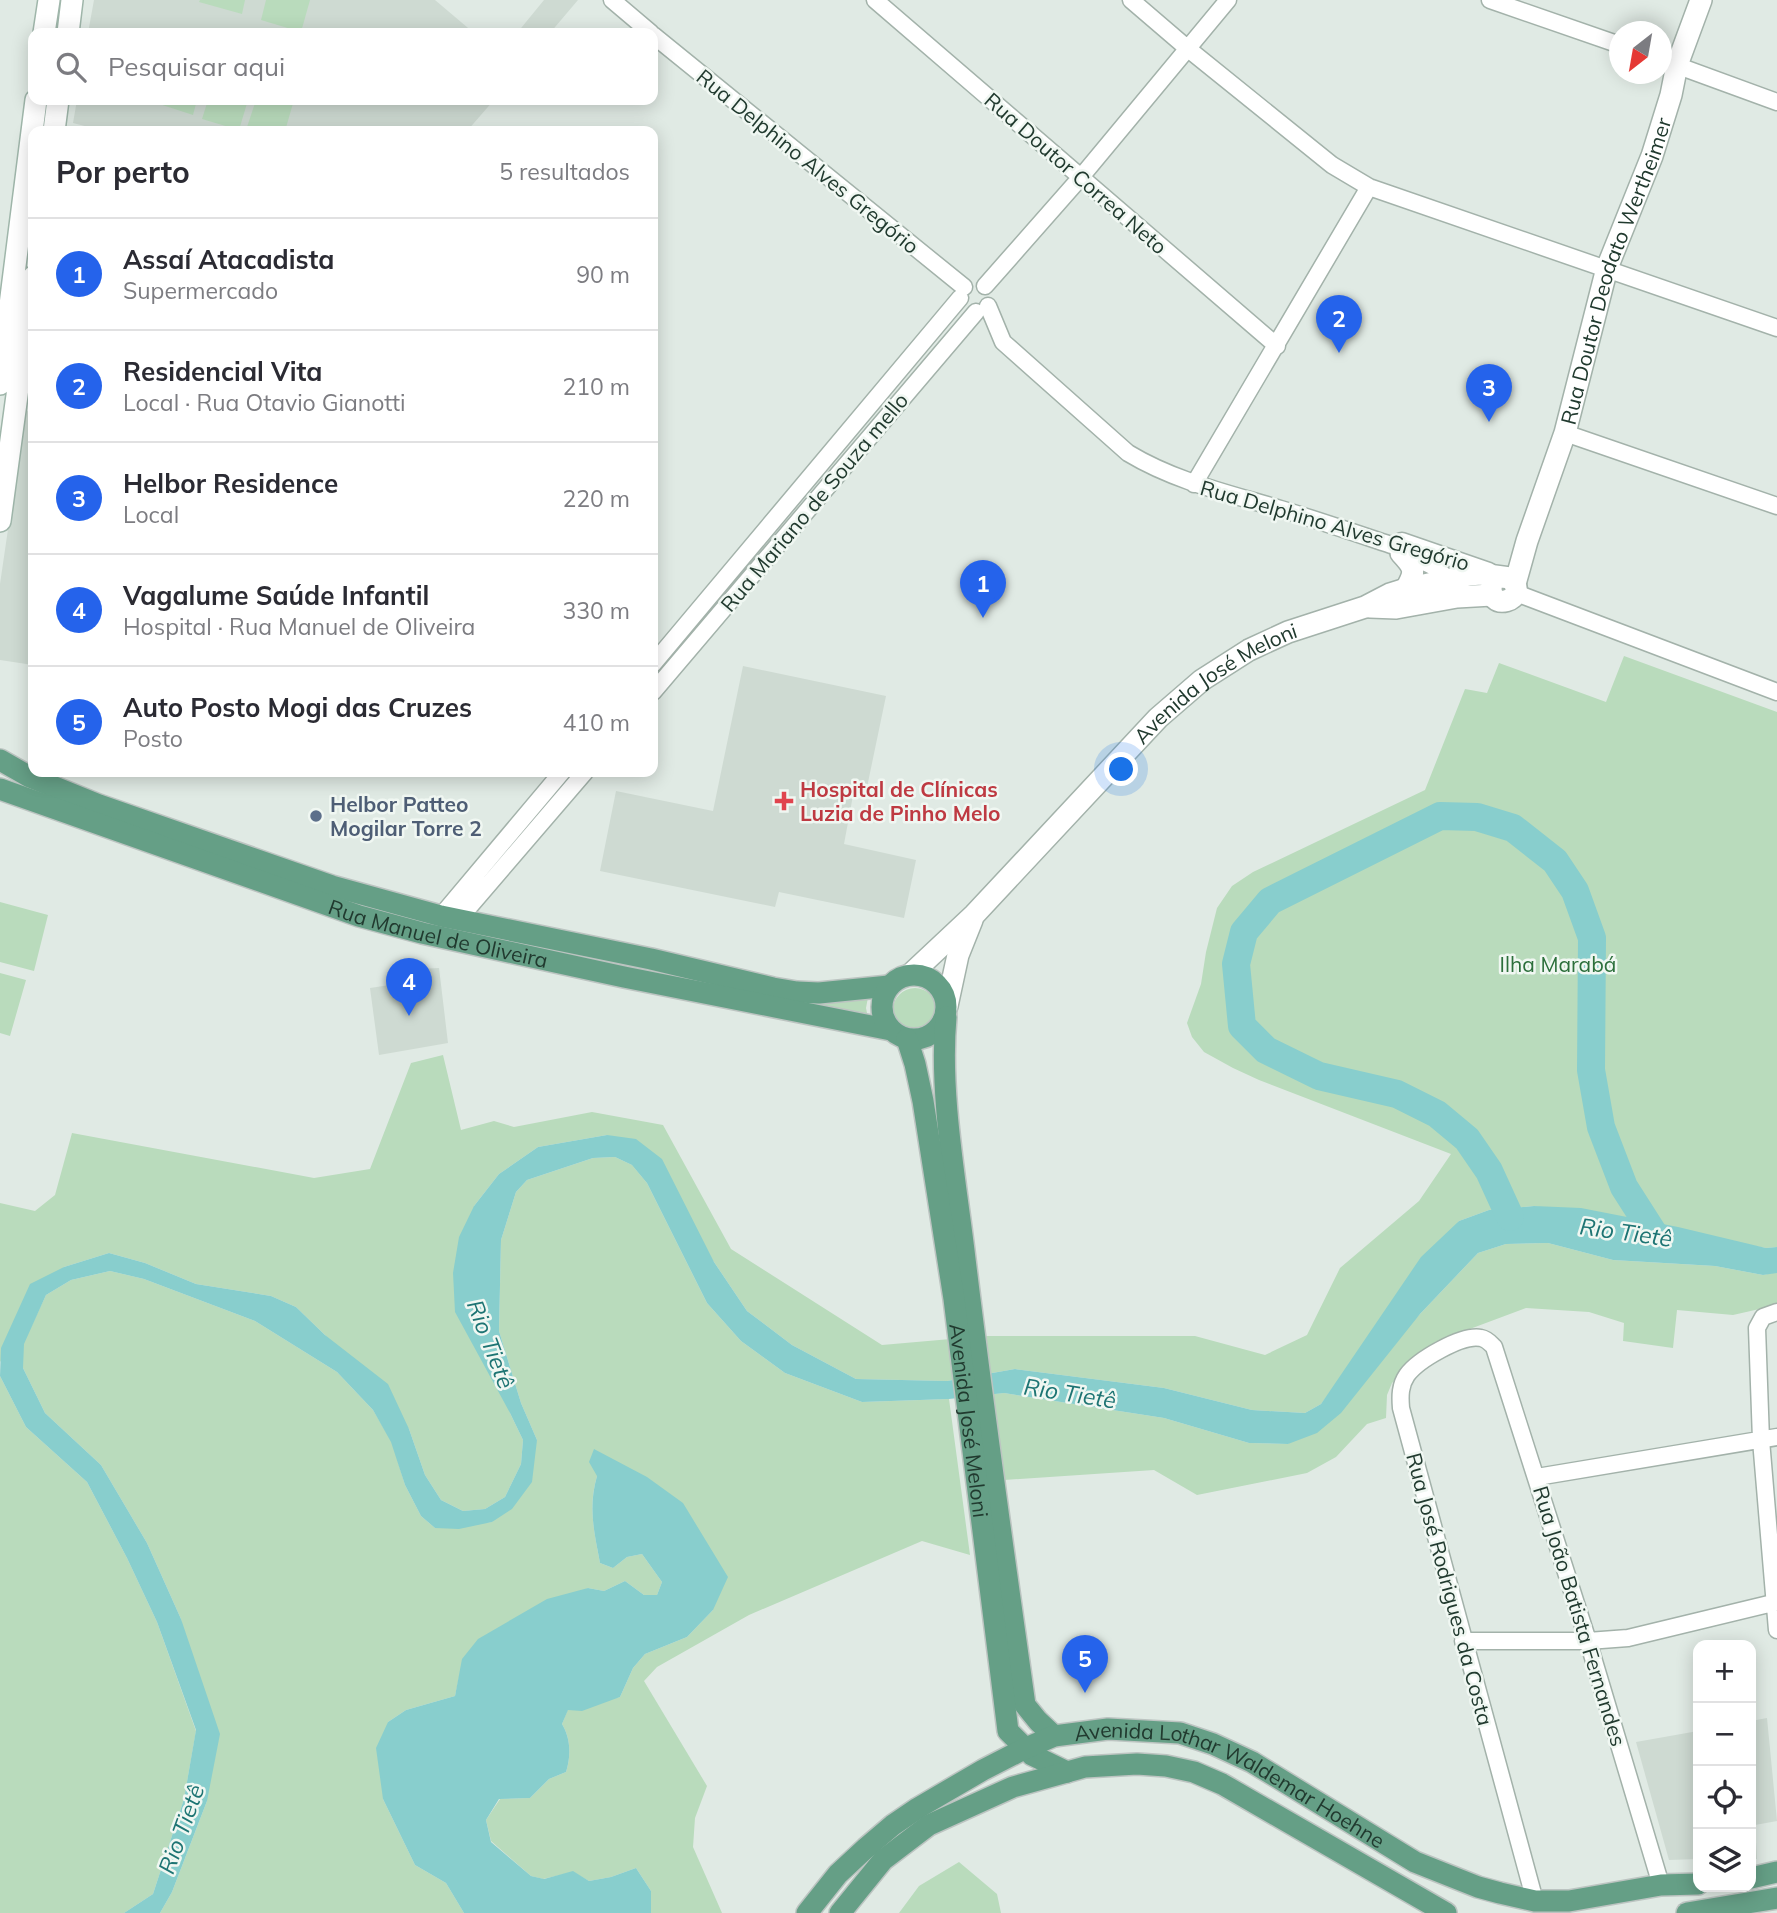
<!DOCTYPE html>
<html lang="pt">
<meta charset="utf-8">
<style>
body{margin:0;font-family:Mulish,sans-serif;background:#f7f7f7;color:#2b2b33}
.controls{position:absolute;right:21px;bottom:21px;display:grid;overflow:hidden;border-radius:14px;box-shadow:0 4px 18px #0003}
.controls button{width:63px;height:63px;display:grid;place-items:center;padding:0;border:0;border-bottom:2px solid #e1e1e2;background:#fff;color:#2b2b33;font:35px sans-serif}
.compass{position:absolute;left:1609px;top:21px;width:63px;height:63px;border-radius:50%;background:#fff;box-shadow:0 4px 18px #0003;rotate:211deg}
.you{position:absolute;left:1122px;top:770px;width:24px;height:24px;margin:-18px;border:5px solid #fff;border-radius:50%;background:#1a73e8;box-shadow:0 0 0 10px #1a73e833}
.badge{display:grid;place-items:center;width:46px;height:46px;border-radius:50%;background:#2563eb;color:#fff;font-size:23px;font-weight:700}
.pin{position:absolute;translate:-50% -58px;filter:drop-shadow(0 2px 4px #0008)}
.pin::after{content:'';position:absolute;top:37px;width:24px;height:21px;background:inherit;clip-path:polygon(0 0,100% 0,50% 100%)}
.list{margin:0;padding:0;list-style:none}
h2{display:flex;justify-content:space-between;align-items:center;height:91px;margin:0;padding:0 28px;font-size:30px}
h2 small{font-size:23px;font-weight:400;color:#7c7c81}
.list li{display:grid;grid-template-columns:46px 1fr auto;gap:21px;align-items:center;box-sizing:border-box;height:112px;padding:0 28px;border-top:2px solid #e1e1e2}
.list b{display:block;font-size:26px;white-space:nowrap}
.list p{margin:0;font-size:23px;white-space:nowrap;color:#7c7c81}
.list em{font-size:23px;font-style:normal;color:#7c7c81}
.icon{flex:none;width:38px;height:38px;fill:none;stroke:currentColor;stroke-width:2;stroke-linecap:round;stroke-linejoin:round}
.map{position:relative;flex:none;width:1777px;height:1913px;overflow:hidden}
.search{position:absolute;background:#fff;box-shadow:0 4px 18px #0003;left:28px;top:28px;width:630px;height:77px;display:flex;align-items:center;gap:18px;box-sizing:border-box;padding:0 24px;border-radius:14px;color:#7c7c81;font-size:26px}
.panel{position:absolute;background:#fff;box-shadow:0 4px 18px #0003;left:28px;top:126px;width:630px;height:651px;border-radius:14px}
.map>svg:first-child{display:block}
.built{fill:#cedad2}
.green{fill:#b9dbbc}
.water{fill:#88cecd}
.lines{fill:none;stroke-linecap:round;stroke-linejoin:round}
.river{stroke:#88cecd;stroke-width:28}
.minor-casing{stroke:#a3b2aa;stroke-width:19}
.tertiary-casing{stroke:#a3b2aa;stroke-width:24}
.secondary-casing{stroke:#9fb6aa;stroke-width:24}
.primary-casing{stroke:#bcc4c1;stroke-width:24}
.minor{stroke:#fff;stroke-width:16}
.tertiary{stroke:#fff;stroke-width:21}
.secondary{stroke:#fff;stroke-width:21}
.primary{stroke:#659f86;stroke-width:21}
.health-dot{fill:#e0444e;stroke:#f0f7f2;stroke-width:2.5}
.service-dot{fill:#5c6f8a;stroke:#f0f7f2;stroke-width:2.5}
.labels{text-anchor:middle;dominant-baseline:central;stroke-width:5;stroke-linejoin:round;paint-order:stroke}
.street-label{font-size:21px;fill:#213a2f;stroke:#f0f7f2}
.health-label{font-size:21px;font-weight:bold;fill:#be3a42;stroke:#f0f7f2;text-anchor:start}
.service-label{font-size:21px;font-weight:bold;fill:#4e5e75;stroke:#f0f7f2;text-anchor:start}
.park-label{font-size:21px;fill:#2c6f3b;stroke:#f0f7f2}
.water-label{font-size:23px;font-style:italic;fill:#1d7473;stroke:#f0f7f2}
</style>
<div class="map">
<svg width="1777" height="1913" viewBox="0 0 1777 1913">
<rect width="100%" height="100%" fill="#e0eae4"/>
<!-- built -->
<path class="built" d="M94,0H435L474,33H88Z
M544,0H578L550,33H517Z
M77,100H494L467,131H104L73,123Z
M33,406V665L0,660V584L25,413Z
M743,666L886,696L866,792L854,790L844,844L916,860L904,918L779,892L775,907L600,871L616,791L713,811Z
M439,968L448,1043L379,1055L370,988L416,981L419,969Z
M1767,1718L1777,1821L1755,1825L1757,1859H1751V1721Z
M1698,1731V1859L1669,1860L1636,1742Z"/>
<!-- green -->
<path class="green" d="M200,0H245L242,14L199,2Z
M266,0H310L301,32L261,20Z
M147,100H197L193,115Z
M208,100H248L239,130L202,119Z
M256,100H294L285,131L246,130Z
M1624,656L1777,712V1247L1766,1248L1534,1206L1489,1210L1459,1221L1321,1404L1305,1413L1252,1410L1164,1388L1015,1369L947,1381L856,1379L792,1345L747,1311L714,1262L607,1135L538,1147L499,1174L474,1206L510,1413L523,1440L521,1464L505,1497L485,1509L463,1511L441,1500L425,1475L409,1429L325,1335L296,1307L271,1296L196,1284L145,1263L109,1253L64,1267L0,1362V1203L35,1211L55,1195L72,1133L314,1178L370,1169L411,1063L443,1055L461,1130L494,1121L514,1127L592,1112L663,1125L731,1249L882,1345L985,1336H1195L1265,1355L1307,1335L1340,1268L1419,1201L1451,1154L1259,1080L1233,1068L1204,1052L1192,1037L1187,1023L1201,984L1206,952L1217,908L1232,886L1253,872L1425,790L1465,689L1487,693L1499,663L1606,702Z
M0,902L48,915L34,971L0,962Z
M0,973L26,980L10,1036L0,1033Z
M893 1010a22 22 0 1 1 44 0a22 22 0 1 1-44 0Z
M869,992L866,1008L868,1018L805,1005L804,1000Z
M615,1157L632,1165L647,1183L707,1303L741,1341L785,1373L862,1402L949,1399L970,1555L922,1541L749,1615L657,1667L644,1681L707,1786L695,1818L693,1847L722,1913H651V1891L636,1868L611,1877L589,1881L573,1872L543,1879L531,1876L491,1841L486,1820L500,1799L530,1798L549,1779L566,1772C571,1756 571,1739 562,1724L568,1709L620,1697L633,1668L645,1654L687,1637L713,1610L597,1476C588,1507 594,1531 600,1563L613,1568L627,1557L642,1554L662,1582L657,1595H644L625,1581L604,1591L588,1588L463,1659L455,1696L406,1710L388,1722L383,1799L415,1865L446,1883L464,1913H160L172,1892L207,1801L181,1619L147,1543L101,1465L45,1413L23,1368V1344L46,1295L71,1280L110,1271L144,1279L255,1321L337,1372L373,1410L392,1442L405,1485L421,1516L435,1528L492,1522L537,1440L521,1403L499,1331L501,1240L516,1192L527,1180L593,1158Z
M1548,1243L1613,1260L1715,1266L1763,1275L1777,1272V1305L1733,1315L1677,1310L1673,1348L1623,1341L1624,1323L1589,1312L1526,1308L1435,1342L1392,1383L1387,1395L1386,1418L1367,1424L1336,1457L1307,1473L1197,1495L1154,1470L1004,1480L992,1394L1004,1393L1164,1418L1249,1443L1288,1444L1420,1314L1478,1253L1506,1244Z
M0,1376L26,1427L87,1482L127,1558L157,1622L196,1731L184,1799L153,1894L124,1913H0Z
M959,1862L997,1894L1001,1913H899L919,1886Z"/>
<!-- water -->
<path class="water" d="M607,1135L636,1139L662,1159L714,1262L747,1311L792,1345L856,1379L947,1381L1015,1369L1164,1388L1252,1410L1305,1413L1321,1404L1421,1257L1459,1221L1489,1210L1534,1206L1581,1208L1678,1227L1766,1248L1777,1247V1273L1763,1275L1715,1266L1613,1260L1548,1243L1506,1244L1478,1253L1420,1314L1341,1413L1317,1433L1288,1444L1249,1443L1164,1418L1004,1393L949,1399L862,1402L785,1373L741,1341L707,1303L647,1183L632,1165L615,1157L593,1158L527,1180L516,1192L501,1240L499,1331L521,1403L537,1440L532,1482L512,1509L492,1522L459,1529L435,1528L421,1516L405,1485L391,1442L373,1410L337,1372L255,1321L144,1279L110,1271L71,1280L46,1295L24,1344L23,1368L45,1413L101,1465L147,1543L181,1619L220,1734L207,1801L172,1892L160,1913H124L153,1894L184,1799L196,1730L157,1622L127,1558L87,1482L26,1427L0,1376L1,1348L30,1284L64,1267L109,1253L145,1263L196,1284L271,1296L296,1307L325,1335L388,1384L409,1429L425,1475L441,1500L463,1511L485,1509L505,1497L521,1464L523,1440L510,1413L455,1312L453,1273L459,1237L474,1206L499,1174L538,1147Z
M594,1449L647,1477L683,1503L728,1577L713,1610L687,1637L645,1654L633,1668L620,1697L582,1711L568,1710L562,1724C571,1739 571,1756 566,1772L549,1779L530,1798L499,1799L486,1820L491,1842L531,1876L544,1879L573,1871L589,1881L611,1877L636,1868L651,1891V1913H464L446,1883L415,1865L383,1799L376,1748L388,1722L406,1710L455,1696L462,1659L478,1639L547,1599L588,1588L604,1591L625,1581L644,1595H657L662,1582L642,1554L627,1557L613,1568L600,1563C594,1531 588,1508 597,1476L589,1462Z"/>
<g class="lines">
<!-- river -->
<path class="river" d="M1510,1217L1489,1171L1467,1139L1437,1114L1397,1094L1319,1076L1266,1050L1242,1026L1236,964L1244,932L1270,901L1440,816L1477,817L1513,828L1555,861L1575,891L1592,938L1591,1070L1601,1127L1624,1187L1654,1234"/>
<!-- minor casing -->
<g class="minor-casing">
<path id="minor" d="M612,0L651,33
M875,0L1277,346
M1131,0L1187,48L1332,165L1369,187L1777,328
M1490,0L1620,45
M653,35L964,287
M1662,60L1777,102
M985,286L1081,177L1228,0
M988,306L1003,342L1128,453C1176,482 1231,494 1284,510C1320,521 1355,533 1391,545L1402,541L1489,571
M1565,433L1777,506
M1194,484L1369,187
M1401,553C1422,561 1442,566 1453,588
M1516,593L1777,692
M653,664L960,298
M653,692L976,312
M441,916L562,772
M458,920L585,772
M1777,1312L1763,1317L1757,1328L1761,1440L1777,1630
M1537,1477L1777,1437
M1463,1641H1588L1628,1638L1777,1602
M1535,1901L1401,1408C1400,1396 1400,1385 1407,1375C1418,1360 1462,1334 1481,1338C1487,1339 1490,1343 1494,1347L1588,1641L1661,1885"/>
</g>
<!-- tertiary casing -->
<g class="tertiary-casing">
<g id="tertiary">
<path d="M1401,553C1415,568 1416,571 1406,589"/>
<path id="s1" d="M1515,584L1527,541L1565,433L1607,268L1652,156L1671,95L1677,65L1701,0"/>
<path d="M1370,607L1396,608L1457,597L1492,595"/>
<path id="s2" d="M910,975L974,915L1158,718L1202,680L1249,650L1288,632L1365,607L1390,594L1406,589L1469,575L1480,574L1510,578C1533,600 1484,615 1492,582L1498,577"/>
<path d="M947,1006L958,955L972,920"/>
</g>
</g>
<!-- secondary casing -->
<g class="secondary-casing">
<path id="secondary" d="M44,33L49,0
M68,33L72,0
M54,131L58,100
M0,384L36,100
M0,521L33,277"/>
</g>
<!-- primary casing -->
<g class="primary-casing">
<g id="primary">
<path d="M0,760L30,777L99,805L332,886L441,916L651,959L773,988L797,992L819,993L889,986"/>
<path id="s3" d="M0,789L359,916L422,933L624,977L891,1030"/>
<circle cx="914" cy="1007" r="32"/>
<path d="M946,1017C939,1094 956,1182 965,1259C983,1408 1004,1557 1025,1705L1038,1721L1054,1736"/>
<path id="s4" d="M907,1039L915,1064L923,1101L954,1299L1008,1731L1032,1755L1067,1772"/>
<path d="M1751,1878L1777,1872"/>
<path id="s5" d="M807,1913L838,1874L866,1848L893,1825L918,1808L983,1770L1024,1749L1054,1736L1108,1729L1180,1733L1213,1744L1252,1762L1415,1862L1478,1887L1500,1893L1535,1901H1569L1661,1885L1698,1884"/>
<path d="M840,1913L883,1860L929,1825L1013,1787L1085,1767L1137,1764L1166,1766L1194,1772L1222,1784L1446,1913"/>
<path d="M1687,1913L1777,1898"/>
</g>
</g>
<!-- minor -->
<use href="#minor" class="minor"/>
<!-- tertiary -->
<use href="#tertiary" class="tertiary"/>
<!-- secondary -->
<use href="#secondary" class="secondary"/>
<!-- primary -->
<use href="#primary" class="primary"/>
</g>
<!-- markers -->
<path class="health-dot" d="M780.5 790.5h7v7h7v7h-7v7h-7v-7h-7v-7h7z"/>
<circle class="service-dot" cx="316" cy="816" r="7"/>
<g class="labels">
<!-- street labels -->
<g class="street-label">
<text transform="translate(808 161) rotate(39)">Rua Delphino Alves Gregório</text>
<text transform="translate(1076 173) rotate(41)">Rua Doutor Correa Neto</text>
<text stroke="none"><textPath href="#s1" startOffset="329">Rua Doutor Deodato Wertheimer</textPath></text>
<text transform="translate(814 502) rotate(-50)">Rua Mariano de Souza mello</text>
<text transform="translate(1335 525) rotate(16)">Rua Delphino Alves Gregório</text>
<text stroke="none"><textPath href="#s2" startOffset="425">Avenida José Meloni</textPath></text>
<text stroke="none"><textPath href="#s3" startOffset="462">Rua Manuel de Oliveira</textPath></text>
<text stroke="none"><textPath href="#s4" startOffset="387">Avenida José Meloni</textPath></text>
<text transform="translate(1450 1589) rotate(75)">Rua José Rodrigues da Costa</text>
<text transform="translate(1580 1616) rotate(73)">Rua João Batista Fernandes</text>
<text stroke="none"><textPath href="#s5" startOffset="497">Avenida Lothar Waldemar Hoehne</textPath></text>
</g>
<!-- health labels -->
<g class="health-label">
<text x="800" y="789">Hospital de Clínicas<tspan x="800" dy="24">Luzia de Pinho Melo</tspan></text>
</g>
<!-- service labels -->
<g class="service-label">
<text x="330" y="804">Helbor Patteo<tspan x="330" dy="24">Mogilar Torre 2</tspan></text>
</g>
<!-- park labels -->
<g class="park-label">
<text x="1558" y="964">Ilha Marabá</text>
</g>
<!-- water labels -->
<g class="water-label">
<text transform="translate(1626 1232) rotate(8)">Rio Tietê</text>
<text transform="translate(491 1344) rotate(69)">Rio Tietê</text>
<text transform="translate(1070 1393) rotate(9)">Rio Tietê</text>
<text transform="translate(181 1829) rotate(-70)">Rio Tietê</text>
</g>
</g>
</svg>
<div class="controls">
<button>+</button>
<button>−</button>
<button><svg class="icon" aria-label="locate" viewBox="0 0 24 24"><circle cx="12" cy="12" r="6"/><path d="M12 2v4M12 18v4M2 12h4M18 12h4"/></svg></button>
<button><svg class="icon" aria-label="layers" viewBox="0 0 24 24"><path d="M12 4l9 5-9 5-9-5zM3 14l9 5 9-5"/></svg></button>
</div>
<svg class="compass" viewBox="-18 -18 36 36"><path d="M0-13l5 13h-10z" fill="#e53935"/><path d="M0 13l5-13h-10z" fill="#7c7c81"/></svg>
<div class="you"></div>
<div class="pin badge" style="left:983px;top:618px">1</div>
<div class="pin badge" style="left:1339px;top:353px">2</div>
<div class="pin badge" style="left:1489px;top:422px">3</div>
<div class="pin badge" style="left:409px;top:1016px">4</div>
<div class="pin badge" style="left:1085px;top:1693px">5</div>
<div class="search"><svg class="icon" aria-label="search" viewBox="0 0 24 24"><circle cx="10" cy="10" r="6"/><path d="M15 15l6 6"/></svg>Pesquisar aqui</div>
<section class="panel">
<h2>Por perto<small>5 resultados</small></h2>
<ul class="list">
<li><span class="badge">1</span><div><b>Assaí Atacadista</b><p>Supermercado</p></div><em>90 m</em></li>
<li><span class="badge">2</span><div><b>Residencial Vita</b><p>Local · Rua Otavio Gianotti</p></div><em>210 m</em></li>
<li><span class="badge">3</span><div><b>Helbor Residence</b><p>Local</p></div><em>220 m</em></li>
<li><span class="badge">4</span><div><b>Vagalume Saúde Infantil</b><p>Hospital · Rua Manuel de Oliveira</p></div><em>330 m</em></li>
<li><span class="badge">5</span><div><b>Auto Posto Mogi das Cruzes</b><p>Posto</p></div><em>410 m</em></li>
</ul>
</section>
</div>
